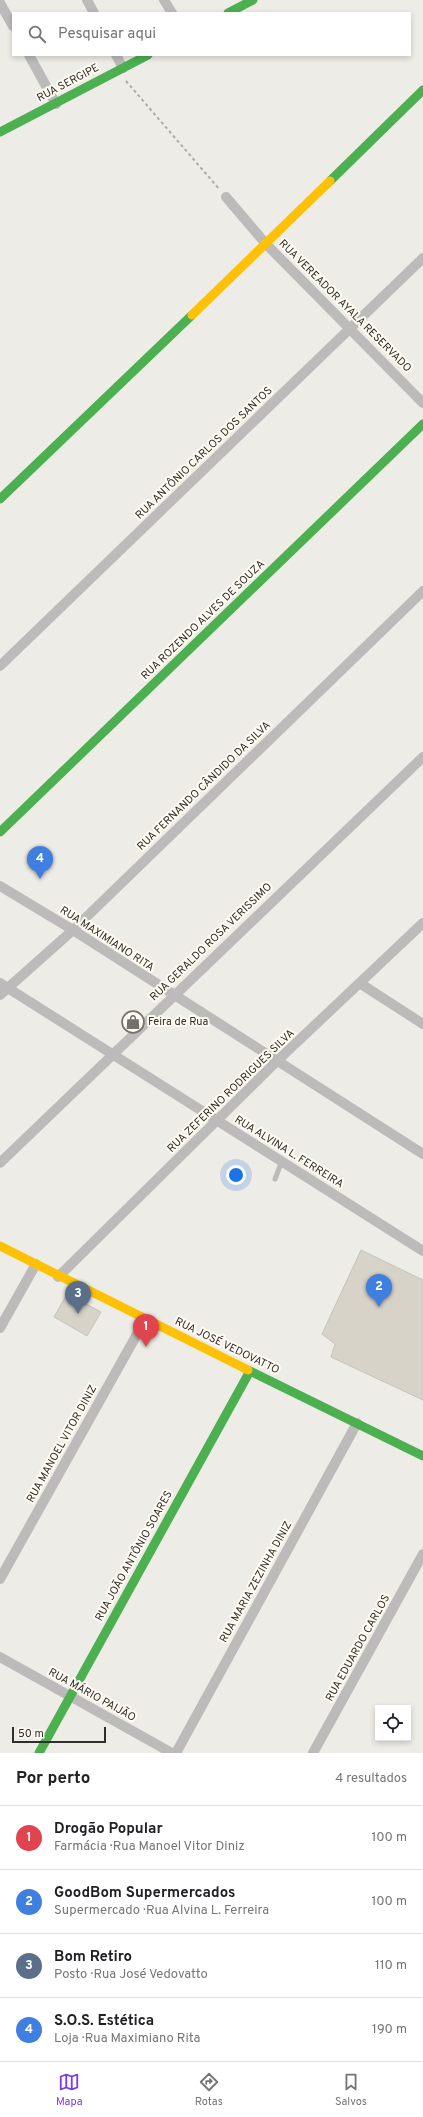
<!DOCTYPE html>
<html lang="pt">
<meta charset="utf-8">
<style>
body{margin:0;font-family:Overpass,sans-serif;background:#f6f6f6;color:#202124}
.controls{position:absolute;right:12px;bottom:12px;display:grid;overflow:hidden;border-radius:0px;box-shadow:0 2px 6px #0003}
.controls button{width:36px;height:36px;display:grid;place-items:center;padding:0;border:0;border-bottom:1px solid #e0e0e0;background:#fff;color:#202124;font:20px sans-serif}
.scale{position:absolute;left:12px;bottom:10px;width:94px;box-sizing:border-box;padding-left:4px;border:2px solid #312f2b;border-top:0;font-size:11px;line-height:14px;white-space:nowrap;color:#312f2b;-webkit-text-stroke:3px #fffbf2;paint-order:stroke}
.you{position:absolute;left:236px;top:1175px;width:14px;height:14px;margin:-10px;border:3px solid #fff;border-radius:50%;background:#1a73e8;box-shadow:0 0 0 6px #1a73e833}
.badge{display:grid;place-items:center;width:26px;height:26px;border-radius:50%;background:#7c3aed;color:#fff;font-size:13px;font-weight:700}
.pin{position:absolute;translate:-50% -33px;filter:drop-shadow(0 1px 2px #0008)}
.pin::after{content:'';position:absolute;top:21px;width:14px;height:12px;background:inherit;clip-path:polygon(0 0,100% 0,50% 100%)}
.list{margin:0;padding:0;list-style:none}
h2{display:flex;justify-content:space-between;align-items:center;height:52px;margin:0;padding:0 16px;font-size:17px}
h2 small{font-size:13px;font-weight:400;color:#757577}
.list li{display:grid;grid-template-columns:26px 1fr auto;gap:12px;align-items:center;box-sizing:border-box;height:64px;padding:0 16px;border-top:1px solid #e0e0e0}
.list b{display:block;font-size:15px;white-space:nowrap}
.list p{margin:0;font-size:13px;white-space:nowrap;color:#757577}
.list em{font-size:13px;font-style:normal;color:#757577}
.icon{flex:none;width:22px;height:22px;fill:none;stroke:currentColor;stroke-width:2;stroke-linecap:round;stroke-linejoin:round}
.map{position:relative;flex:none;width:423px;height:1753px;overflow:hidden}
.search{position:absolute;background:#fff;box-shadow:0 2px 6px #0003;left:12px;right:12px;top:12px;height:44px;display:flex;align-items:center;gap:10px;box-sizing:border-box;padding:0 14px;border-radius:0px;color:#757577;font-size:15px}
.sheet{height:308px;background:#fff}
nav{display:flex;justify-content:space-around;align-items:center;box-sizing:border-box;height:56px;border-top:1px solid #e0e0e0;background:#fff;font-size:11px;color:#757577}
nav a{display:grid;justify-items:center;gap:2px}
nav .on{color:#7c3aed}
.map>svg:first-child{display:block}
.building{fill:#d8d3c9;stroke:#c4c3be}
.lines{fill:none;stroke-linecap:round;stroke-linejoin:round}
.path{stroke:#adabaa;stroke-width:2;stroke-dasharray:3 3;stroke-linecap:butt}
.lane{stroke:#bcbbba;stroke-width:5}
.street{stroke:#bcbbba;stroke-width:10}
.fast{stroke:#4caf50;stroke-width:9}
.slow{stroke:#ffc107;stroke-width:9}
.labels{text-anchor:middle;dominant-baseline:central;stroke-width:4;stroke-linejoin:round;paint-order:stroke}
.street-label{font-size:11px;fill:#312f2b;stroke:#fffbf2}
.poi-label{font-size:11px;fill:#312f2b;stroke:#fffbf2;text-anchor:start}
</style>
<div class="map">
<svg width="423" height="1753" viewBox="0 0 423 1753">
<rect width="100%" height="100%" fill="#eeece6"/>
<!-- building -->
<path class="building" d="M361,1250L423,1280V1400L331,1357L335,1344L322,1334Z
M67,1294L101,1312L87,1336L54,1317Z"/>
<g class="lines">
<!-- path -->
<path class="path" d="M126,81L220,190"/>
<!-- lane -->
<path class="lane" d="M275,1179L282,1161"/>
<!-- street -->
<path class="street" d="M87,0L94,13
M164,0L172,13
M0,3L13,26
M29,55L56,104
M116,55L123,68
M226,197L266,244L423,403
M0,666L423,258
M0,886L73,930L423,1154
M0,983L423,1251
M361,984L423,1024
M0,995L73,930L423,591
M0,1163L423,757
M58,1277L277,1061L423,923
M0,1328L36,1264
M0,1579L145,1320
M0,1657L172,1753
M176,1753L357,1423
M313,1753L423,1554"/>
<!-- fast -->
<path class="fast" d="M228,13L253,0
M0,132L148,55
M330,181L423,90
M0,499L192,315
M0,832L423,424
M248,1370L423,1456
M39,1753L250,1371"/>
<!-- slow -->
<path class="slow" d="M192,315L330,181
M0,1246L248,1370"/>
</g>
<!-- icons -->
<defs>
<g id="shop-ring" transform="scale(1.15)"><circle r="9.5" fill="#fffbf2" stroke="#73716c" stroke-width="1.5"/><path d="M-5-2.5h2.3a2.7 3.5 0 0 1 5.4 0H5L5.5 6h-11ZM-1.5-2.5h3a1.5 2.3 0 0 0-3 0Z" fill="#73716c"/></g>
</defs>
<g fill-rule="evenodd">
<use href="#shop-ring" x="133" y="1022"/>
</g>
<g class="labels">
<!-- street labels -->
<g class="street-label">
<text transform="translate(68 83) rotate(-28)">RUA SERGIPE</text>
<text transform="translate(345 306) rotate(45)">RUA VEREADOR AYALA RESERVADO</text>
<text transform="translate(204 453) rotate(-44)">RUA ANTÔNIO CARLOS DOS SANTOS</text>
<text transform="translate(203 620) rotate(-44)">RUA ROZENDO ALVES DE SOUZA</text>
<text transform="translate(204 786) rotate(-44)">RUA FERNANDO CÂNDIDO DA SILVA</text>
<text transform="translate(107 939) rotate(33)">RUA MAXIMIANO RITA</text>
<text transform="translate(211 942) rotate(-44)">RUA GERALDO ROSA VERISSIMO</text>
<text transform="translate(231 1091) rotate(-44)">RUA ZEFERINO RODRIGUES SILVA</text>
<text transform="translate(289 1152) rotate(32)">RUA ALVINA L. FERREIRA</text>
<text transform="translate(227 1346) rotate(26)">RUA JOSÉ VEDOVATTO</text>
<text transform="translate(62 1444) rotate(-61)">RUA MANOEL VITOR DINIZ</text>
<text transform="translate(134 1556) rotate(-61)">RUA JOÃO ANTÔNIO SOARES</text>
<text transform="translate(256 1582) rotate(-61)">RUA MARIA ZEZINHA DINIZ</text>
<text transform="translate(358 1648) rotate(-61)">RUA EDUARDO CARLOS</text>
<text transform="translate(92 1695) rotate(29)">RUA MÁRIO PAIJÃO</text>
</g>
<!-- poi labels -->
<g class="poi-label">
<text x="148" y="1022">Feira de Rua</text>
</g>
</g>
</svg>
<div class="controls">
<button><svg class="icon" aria-label="locate" viewBox="0 0 24 24"><circle cx="12" cy="12" r="6"/><path d="M12 2v4M12 18v4M2 12h4M18 12h4"/></svg></button>
</div>
<div class="scale">50 m</div>
<div class="you"></div>
<div class="pin badge" style="left:146px;top:1347px;background:#e0444e">1</div>
<div class="pin badge" style="left:379px;top:1307px;background:#3f7fe0">2</div>
<div class="pin badge" style="left:78px;top:1314px;background:#5c6f8a">3</div>
<div class="pin badge" style="left:40px;top:879px;background:#3f7fe0">4</div>
<div class="search"><svg class="icon" aria-label="search" viewBox="0 0 24 24"><circle cx="10" cy="10" r="6"/><path d="M15 15l6 6"/></svg>Pesquisar aqui</div>
</div>
<section class="sheet">
<h2>Por perto<small>4 resultados</small></h2>
<ul class="list">
<li><span class="badge" style="background:#e0444e">1</span><div><b>Drogão Popular</b><p>Farmácia · Rua Manoel Vitor Diniz</p></div><em>100 m</em></li>
<li><span class="badge" style="background:#3f7fe0">2</span><div><b>GoodBom Supermercados</b><p>Supermercado · Rua Alvina L. Ferreira</p></div><em>100 m</em></li>
<li><span class="badge" style="background:#5c6f8a">3</span><div><b>Bom Retiro</b><p>Posto · Rua José Vedovatto</p></div><em>110 m</em></li>
<li><span class="badge" style="background:#3f7fe0">4</span><div><b>S.O.S. Estética</b><p>Loja · Rua Maximiano Rita</p></div><em>190 m</em></li>
</ul>
</section>
<nav>
<a class="on"><svg class="icon" aria-label="map" viewBox="0 0 24 24"><path d="M3 6l6-2 6 2 6-2v14l-6 2-6-2-6 2zM9 4v14M15 6v14"/></svg>Mapa</a>
<a><svg class="icon" aria-label="directions" viewBox="0 0 24 24"><path d="M12 3l9 9-9 9-9-9zM9 14v-3h6M13 9l2 2-2 2"/></svg>Rotas</a>
<a><svg class="icon" aria-label="saved" viewBox="0 0 24 24"><path d="M7 4h10v16l-5-4-5 4z"/></svg>Salvos</a>
</nav>
